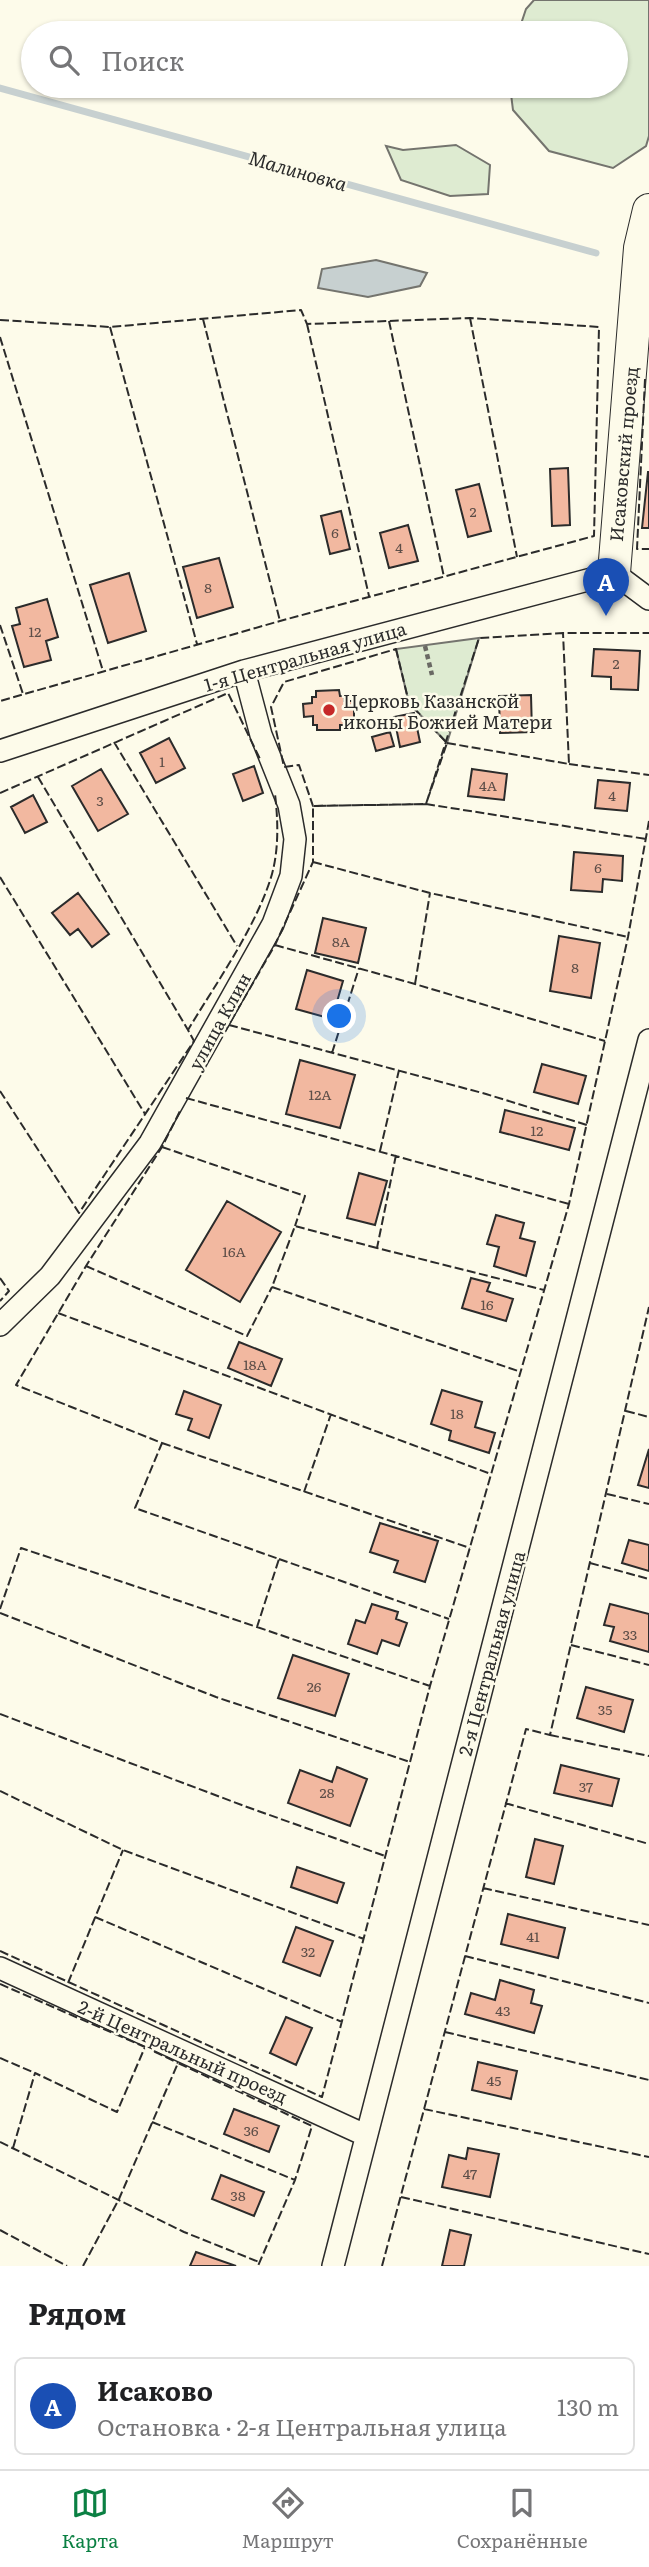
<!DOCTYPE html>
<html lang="ru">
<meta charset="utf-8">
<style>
body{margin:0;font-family:Literata,serif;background:#f6f6f6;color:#202124}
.you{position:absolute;left:340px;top:1017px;width:24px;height:24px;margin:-18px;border:5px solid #fff;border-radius:50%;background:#1a73e8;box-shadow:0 0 0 10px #1a73e833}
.badge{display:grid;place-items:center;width:46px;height:46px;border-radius:50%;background:#0b8043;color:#fff;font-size:23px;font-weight:700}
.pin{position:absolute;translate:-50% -58px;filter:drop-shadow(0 2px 4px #0008)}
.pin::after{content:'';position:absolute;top:37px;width:24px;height:21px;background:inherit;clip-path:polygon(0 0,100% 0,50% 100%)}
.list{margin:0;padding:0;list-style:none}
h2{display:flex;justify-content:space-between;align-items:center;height:91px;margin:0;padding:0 28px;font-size:30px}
h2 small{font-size:23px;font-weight:400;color:#757577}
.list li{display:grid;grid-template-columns:46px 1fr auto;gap:21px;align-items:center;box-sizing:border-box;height:98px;margin:0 14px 14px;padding:0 14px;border:2px solid #e0e0e0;border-radius:10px}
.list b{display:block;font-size:26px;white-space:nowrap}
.list p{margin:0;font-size:23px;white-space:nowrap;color:#757577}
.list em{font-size:23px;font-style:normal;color:#757577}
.icon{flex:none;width:38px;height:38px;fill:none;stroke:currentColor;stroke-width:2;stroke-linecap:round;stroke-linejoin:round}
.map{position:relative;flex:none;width:649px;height:2266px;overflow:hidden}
.search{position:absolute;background:#fff;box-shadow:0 2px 5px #0004;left:21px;right:21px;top:21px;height:77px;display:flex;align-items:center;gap:18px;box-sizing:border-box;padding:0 24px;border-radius:38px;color:#757577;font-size:26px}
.sheet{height:203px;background:#fff}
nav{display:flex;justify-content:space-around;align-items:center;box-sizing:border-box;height:98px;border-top:2px solid #e0e0e0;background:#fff;font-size:19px;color:#757577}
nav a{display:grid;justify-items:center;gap:4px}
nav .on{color:#0b8043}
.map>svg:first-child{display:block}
.green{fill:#deebd1;stroke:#74746e;stroke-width:2}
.water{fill:#c7d0d0;stroke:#74746e;stroke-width:2}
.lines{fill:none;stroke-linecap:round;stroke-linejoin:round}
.stream{stroke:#c7d0d0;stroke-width:7}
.building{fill:#f2b8a0;stroke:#2b2b2b;stroke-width:2}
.street-casing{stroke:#2b2b2b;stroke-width:24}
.secondary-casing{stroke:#2b2b2b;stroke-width:34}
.path{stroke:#6a6964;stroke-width:4.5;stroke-dasharray:5 3.5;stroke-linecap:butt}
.street{stroke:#fdfbea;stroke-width:21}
.secondary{stroke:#fdfbea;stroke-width:32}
.fence{stroke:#2b2b2b;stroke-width:2;stroke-dasharray:9 3.5;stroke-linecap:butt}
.poi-dot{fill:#c62828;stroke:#fdfbea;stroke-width:2.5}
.labels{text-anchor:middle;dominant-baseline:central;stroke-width:5;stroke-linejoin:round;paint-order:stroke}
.number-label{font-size:14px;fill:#5d4e48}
.street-label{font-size:18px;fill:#2b2b2b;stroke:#fdfbea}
.poi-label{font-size:18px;fill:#2b2b2b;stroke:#fdfbea;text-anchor:start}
.water-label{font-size:19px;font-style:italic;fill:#2b2b2b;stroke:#fdfbea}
</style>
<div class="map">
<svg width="649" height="2266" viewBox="0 0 649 2266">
<rect width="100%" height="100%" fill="#fdfbea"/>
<!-- green -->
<path class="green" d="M534,0H649V136L646,146L613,168L549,151L513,110L510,86H616V33H518L526,9Z
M456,145L490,165L488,194L450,196L401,180L386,146L403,150Z
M479,638L447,743L409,703L396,649Z"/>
<!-- water -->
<path class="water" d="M376,260L427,273L420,286L368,297L318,288L322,269Z"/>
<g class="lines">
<!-- stream -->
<path class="stream" d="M0,88L596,253"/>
</g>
<!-- building -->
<path class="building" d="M568,468L570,525L552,526L550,469Z
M648,472H649V528H642Z
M479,484L491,531L468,537L456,490Z
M341,511L350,549L330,554L321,516Z
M408,525L418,561L389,568L380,533Z
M219,558L233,607L197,618L183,567Z
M129,573L146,631L108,643L90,585Z
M47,599L58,637L46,641L51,660L24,667L12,626L20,624L16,608Z
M594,649L640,651L638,690L611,689V677L592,676Z
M339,690L340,696H344V701H354V722H344V725H340V730H317V725H313V716L304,717L303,704L312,703V697H316V691Z
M531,695L532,732L500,733L499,696Z
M414,713L420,742L400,747L394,717Z
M390,732L394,746L376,751L372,737Z
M169,738L185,768L156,783L140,753Z
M254,766L263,793L243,801L233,774Z
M101,769L128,814L98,831L72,786Z
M472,769L507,774L504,800L468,796Z
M598,780L630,783L627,811L595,808Z
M33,795L47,822L25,833L11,807Z
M574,852L623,856L622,881L603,879L602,892L571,890Z
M78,893L109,934L92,947L78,929L70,935L52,913Z
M323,918L366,928L358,963L315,953Z
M559,936L600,943L591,998L550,991Z
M307,970L343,981L332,1019L296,1009Z
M300,1060L355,1075L340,1128L286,1114Z
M542,1064L586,1076L578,1104L534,1092Z
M505,1110L575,1128L569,1150L500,1132Z
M359,1173L387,1181L375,1225L347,1218Z
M227,1201L281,1232L240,1302L186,1270Z
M496,1215L524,1223L520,1238L535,1242L526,1276L494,1266L499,1247L487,1244Z
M471,1278L490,1283L487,1291L513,1299L506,1321L462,1308Z
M239,1342L282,1359L271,1386L228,1368Z
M442,1390L482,1402L475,1427L495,1433L489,1453L449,1440L451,1431L431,1424Z
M184,1391L221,1405L209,1438L188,1430L192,1419L176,1414Z
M649,1449V1488L638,1485Z
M380,1523L438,1541L425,1582L394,1572L398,1561L370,1552Z
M629,1540L649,1545V1571L622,1563Z
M372,1604L398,1612L396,1619L407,1623L399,1646L382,1640L377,1654L348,1644L356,1620L365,1623Z
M610,1604L649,1614V1652L610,1641L614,1627L604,1625Z
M293,1655L349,1674L335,1716L278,1698Z
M586,1687L633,1700L624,1732L577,1718Z
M561,1765L619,1779L612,1806L554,1793Z
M337,1767L367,1779L350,1826L288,1803L300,1770L332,1782Z
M535,1839L563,1846L554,1884L526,1877Z
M297,1867L344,1883L337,1903L291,1887Z
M508,1914L565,1928L558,1958L501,1944Z
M296,1927L333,1941L320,1976L283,1962Z
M500,1980L534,1990L531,2003L542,2006L534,2033L465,2014L471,1993L495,2000Z
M286,2017L312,2028L296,2065L270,2053Z
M478,2062L517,2071L511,2099L472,2090Z
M234,2109L279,2126L269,2152L224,2134Z
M468,2148L499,2154L490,2197L442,2187L449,2155L466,2159Z
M221,2175L264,2192L254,2216L212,2199Z
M450,2230L471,2235L464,2266H442Z
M196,2252L236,2266H190Z"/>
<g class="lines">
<!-- street casing -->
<g class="street-casing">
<path id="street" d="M0,751L244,671L614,573L649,599
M0,1325L50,1276L150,1143L273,924L291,876L295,839L289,805L261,735L244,671
M0,1968L365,2135
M333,2266L649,1040"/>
</g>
<!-- secondary casing -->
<g class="secondary-casing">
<path id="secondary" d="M614,573L640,248L649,210"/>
</g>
<!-- path -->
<path class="path" d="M425,646L432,675"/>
<!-- street -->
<use href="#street" class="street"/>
<!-- secondary -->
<use href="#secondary" class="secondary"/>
<!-- fence -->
<path class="fence" d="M470,318L517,557
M203,319L280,621
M0,320L110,327L301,310L307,324L470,318L599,327L594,536L280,621L0,701
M389,321L444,577
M307,324L369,596
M110,327L197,644
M0,337L103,671
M645,379L637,549H649
M0,625L23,694
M396,649L409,703L447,743L426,804L313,806L299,765L284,767L271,707L284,682Z
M114,742L237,946
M447,743L569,764L563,633
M569,764L649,775
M38,777L188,1030
M0,793L228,693L260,759
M426,804L646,839
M313,862L430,893L628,937
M0,877L145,1114
M275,945L415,984L605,1041
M415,984L430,893
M229,1025L486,1094L587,1125
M224,1033L275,945L313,862V806L426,804L479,638L563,633H649
M332,1053L359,968
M0,1091L79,1213L194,1041L188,1030C216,983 257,926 272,874C279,848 278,820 275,794
M186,1098L569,1204
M162,1147L305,1196L295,1226
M380,1151L399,1070
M396,1155L377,1248L544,1290
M377,1248L295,1226L272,1287L521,1372
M86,1266L247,1336L272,1287
M0,1278L9,1291L0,1301
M58,1313L491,1474
M626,1411L649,1417
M162,1443L470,1548
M304,1492L331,1414
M607,1494L649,1504
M279,1559L449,1619
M590,1563L649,1579
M0,1609L21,1548L257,1627L279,1559L135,1508L162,1443L16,1385L86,1266L162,1147L181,1109
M0,1613L216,1697L410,1762
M257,1627L430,1686
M571,1645L649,1665
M0,1714L247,1807L385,1856
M550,1735L649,1756
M0,1791L123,1850L364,1939
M505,1803L649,1844
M483,1888L649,1925
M95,1917L342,2022
M0,1951L322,2097L430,1686L569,1204L628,937L649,821
M465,1956L649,2003
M68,1983L123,1850
M0,1984L145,2047
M445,2032L649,2080
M0,2058L35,2073
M424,2109L649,2157
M152,2122L295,2180
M0,2142L184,2232L259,2262
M13,2148L35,2073L117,2112L145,2047L178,2063
M401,2197L649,2254
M0,2230L67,2266
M83,2266L119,2199L178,2063L312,2126L295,2180L258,2266
M382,2266L526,1729L550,1735L649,1307"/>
</g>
<!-- markers -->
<circle class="poi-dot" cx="329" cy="710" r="7"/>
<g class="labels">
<!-- number labels -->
<g class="number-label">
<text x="473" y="511">2</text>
<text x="335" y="532">6</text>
<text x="399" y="547">4</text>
<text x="208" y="587">8</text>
<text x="35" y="631">12</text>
<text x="616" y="663">2</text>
<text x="162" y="761">1</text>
<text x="488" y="785">4А</text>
<text x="612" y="795">4</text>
<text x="100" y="800">3</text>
<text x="598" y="867">6</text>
<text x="341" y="941">8А</text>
<text x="575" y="967">8</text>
<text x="320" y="1094">12А</text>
<text x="537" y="1130">12</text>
<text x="234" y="1251">16А</text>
<text x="487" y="1304">16</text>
<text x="255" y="1364">18А</text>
<text x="457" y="1413">18</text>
<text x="630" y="1634">33</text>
<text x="314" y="1686">26</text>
<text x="605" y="1709">35</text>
<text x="586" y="1786">37</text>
<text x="327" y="1792">28</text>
<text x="533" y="1936">41</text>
<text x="308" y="1951">32</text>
<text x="503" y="2010">43</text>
<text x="494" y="2080">45</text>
<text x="251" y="2130">36</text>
<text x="470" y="2173">47</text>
<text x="238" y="2195">38</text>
</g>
<!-- street labels -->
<g class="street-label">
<text transform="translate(623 454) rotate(-85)">Исаковский проезд</text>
<text transform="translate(305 656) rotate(-16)">1-я Центральная улица</text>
<text transform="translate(219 1021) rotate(-61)">улица Клин</text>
<text transform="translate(491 1653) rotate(-75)">2-я Центральная улица</text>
<text transform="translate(183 2051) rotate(24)">2-й Центральный проезд</text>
</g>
<!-- poi labels -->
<g class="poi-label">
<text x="343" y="700">Церковь Казанской<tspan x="343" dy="21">иконы Божией Матери</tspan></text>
</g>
<!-- water labels -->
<g class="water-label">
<text transform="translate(298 170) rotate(16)">Малиновка</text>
</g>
</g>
</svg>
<div class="you"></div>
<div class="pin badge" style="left:606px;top:616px;background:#1a4fb4">A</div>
<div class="search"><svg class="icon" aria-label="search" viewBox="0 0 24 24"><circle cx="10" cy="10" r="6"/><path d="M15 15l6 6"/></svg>Поиск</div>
</div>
<section class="sheet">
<h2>Рядом<small></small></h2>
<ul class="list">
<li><span class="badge" style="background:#1a4fb4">A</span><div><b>Исаково</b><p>Остановка · 2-я Центральная улица</p></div><em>130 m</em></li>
</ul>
</section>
<nav>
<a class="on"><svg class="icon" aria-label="map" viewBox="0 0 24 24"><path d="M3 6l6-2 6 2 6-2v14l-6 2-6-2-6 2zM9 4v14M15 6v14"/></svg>Карта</a>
<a><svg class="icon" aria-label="directions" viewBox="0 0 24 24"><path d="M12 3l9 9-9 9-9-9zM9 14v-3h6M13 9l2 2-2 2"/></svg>Маршрут</a>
<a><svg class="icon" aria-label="saved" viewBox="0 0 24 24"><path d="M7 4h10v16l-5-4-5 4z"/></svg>Сохранённые</a>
</nav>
